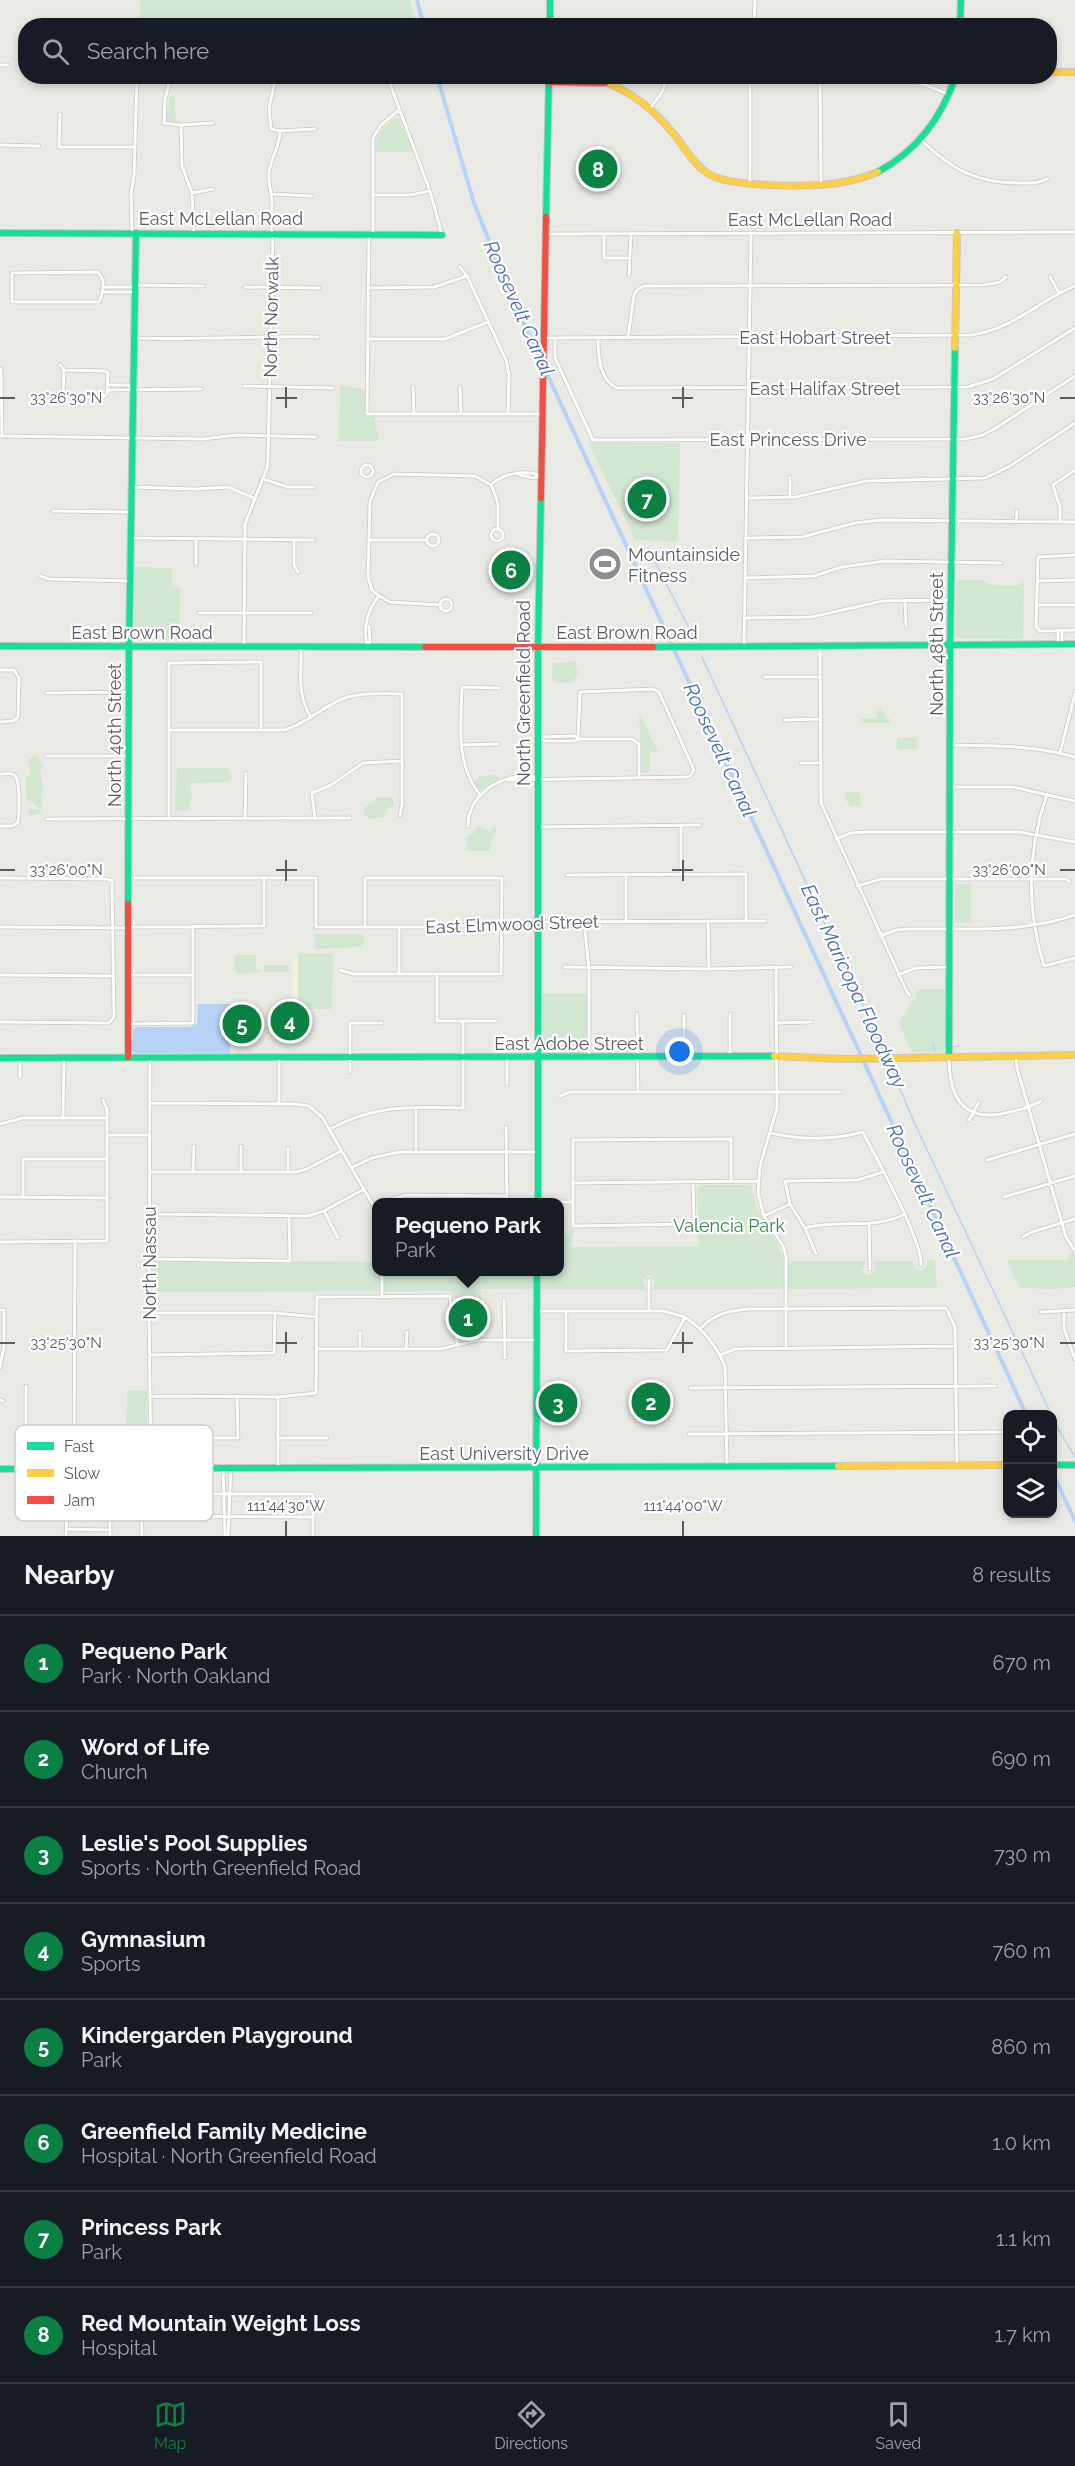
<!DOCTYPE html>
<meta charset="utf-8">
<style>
body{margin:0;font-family:Raleway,sans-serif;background:#20242c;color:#f1f3f6}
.controls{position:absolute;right:18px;bottom:18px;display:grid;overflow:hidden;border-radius:12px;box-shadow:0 3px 9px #0003}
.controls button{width:54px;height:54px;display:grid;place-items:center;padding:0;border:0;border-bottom:2px solid #363941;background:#171b24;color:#f1f3f6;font:30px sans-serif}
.you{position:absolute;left:680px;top:1052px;width:21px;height:21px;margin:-15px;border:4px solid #fff;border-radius:50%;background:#1a73e8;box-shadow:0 0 0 9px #1a73e833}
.badge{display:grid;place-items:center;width:39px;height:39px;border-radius:50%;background:#0b8043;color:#fff;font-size:20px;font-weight:700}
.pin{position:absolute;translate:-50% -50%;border:3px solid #fff;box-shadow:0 2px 6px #0006}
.popup{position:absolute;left:372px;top:1198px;width:192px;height:78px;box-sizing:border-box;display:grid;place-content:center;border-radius:12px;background:#171b24;filter:drop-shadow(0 2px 4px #0005);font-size:20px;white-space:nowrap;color:#9ea1a6}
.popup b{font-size:22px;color:#f1f3f6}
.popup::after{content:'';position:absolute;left:50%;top:100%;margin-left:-12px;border:12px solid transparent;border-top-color:#171b24}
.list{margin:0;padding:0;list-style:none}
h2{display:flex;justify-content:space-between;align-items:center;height:78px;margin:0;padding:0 24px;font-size:26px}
h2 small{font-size:20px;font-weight:400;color:#9ea1a6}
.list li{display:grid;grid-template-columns:39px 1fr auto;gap:18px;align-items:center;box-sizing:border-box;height:96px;padding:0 24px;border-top:2px solid #363941}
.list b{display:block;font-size:22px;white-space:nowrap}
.list p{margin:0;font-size:20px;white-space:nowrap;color:#9ea1a6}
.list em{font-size:20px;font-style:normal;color:#9ea1a6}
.icon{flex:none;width:33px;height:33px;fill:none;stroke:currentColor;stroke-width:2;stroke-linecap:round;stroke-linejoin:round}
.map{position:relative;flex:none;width:1075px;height:1536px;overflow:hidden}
.search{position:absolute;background:#171b24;box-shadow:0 3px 9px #0003;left:18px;right:18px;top:18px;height:66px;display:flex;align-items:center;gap:15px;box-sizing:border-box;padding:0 21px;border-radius:24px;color:#9ea1a6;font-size:22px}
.sheet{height:846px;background:#171b24}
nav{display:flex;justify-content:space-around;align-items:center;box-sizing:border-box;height:84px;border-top:2px solid #363941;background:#171b24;font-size:16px;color:#9ea1a6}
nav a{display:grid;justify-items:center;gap:3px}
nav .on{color:#0b8043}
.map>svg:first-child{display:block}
.green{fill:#d1e7d2}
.sand{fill:#f3f1d8}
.water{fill:#b6d2f6}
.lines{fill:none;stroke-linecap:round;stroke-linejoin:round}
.stream{stroke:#b6d2f6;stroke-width:1.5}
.canal{stroke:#b6d2f6;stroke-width:4}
.street-casing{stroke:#c7c8c6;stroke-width:4.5}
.fast-casing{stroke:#c5c6c5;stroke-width:8}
.slow-casing{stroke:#c5c6c5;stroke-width:8}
.jam-casing{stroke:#c5c6c5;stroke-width:8}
.street{stroke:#fcfcfb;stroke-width:3}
.fast{stroke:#16e098;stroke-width:6}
.slow{stroke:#ffcf43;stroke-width:6}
.jam{stroke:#f24e42;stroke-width:6}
.ticks{fill:none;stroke:#5a5c62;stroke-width:2}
.labels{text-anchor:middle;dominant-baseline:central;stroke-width:4.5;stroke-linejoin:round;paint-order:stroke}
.street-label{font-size:18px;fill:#5a5c62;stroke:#fff}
.poi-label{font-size:18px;fill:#5a5c62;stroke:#fff;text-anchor:start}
.park-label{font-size:18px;fill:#358545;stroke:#fff}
.water-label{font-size:20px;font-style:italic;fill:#436dc1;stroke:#fff}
.key{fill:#fff;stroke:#ceced0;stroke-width:1.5}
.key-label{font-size:16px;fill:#5a5c62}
.ticks-label{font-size:15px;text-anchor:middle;fill:#5a5c62;stroke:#fff;stroke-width:4.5;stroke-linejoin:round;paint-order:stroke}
</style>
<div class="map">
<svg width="1075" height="1536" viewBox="0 0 1075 1536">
<rect width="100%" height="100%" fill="#eaeae4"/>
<!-- green -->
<path class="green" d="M140,0H410L416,25H140Z
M170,96L175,97V115L177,124L166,120Z
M398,117L414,152H376C373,137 385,124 398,117Z
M340,385L368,390L367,414H374L379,441H339Z
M589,443H680L678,542L635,540Z
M135,567L172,568V587L180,588L179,641H137L134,638Z
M956,580H981L992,585L1016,586L1024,582L1023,639L957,638L955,635Z
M575,661L578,675L571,683L555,682L552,678L553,663Z
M877,709H881L891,721L888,723H861V718H877Z
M641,715L658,752H650V772H642L639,717Z
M897,738H917V749H897Z
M35,755L43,765C39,777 41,775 43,786C44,794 38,794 43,806L40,810L42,812L31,816L28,813L29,809H40L26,798V776H29L31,770L28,760Z
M177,768H228L232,776L230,782L192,783L190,789L192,796L188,811L175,810Z
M492,775L498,776L500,780L484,789L479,790L475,784L479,776Z
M847,791L860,793L861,805L850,807L844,796Z
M379,796L392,798L394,805L387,809L383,817L369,819L364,814V808Z
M478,826L490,832L496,826L497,828L494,838L491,841L490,851H470L466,848L468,836L474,833Z
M955,884H971V923H955Z
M315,934H362L365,940L361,947L315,949Z
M298,954H333L332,1009H307L299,1005V1001H293V959H298Z
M234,955H256V969L262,970V972L239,974L235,970Z
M264,965H289V972H264Z
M920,989H946L945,1047L942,1052H912L899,1023L912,1001L915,1000L916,992Z
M542,994H588V1054H547L543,1052Z
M236,1008H247L245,1014H247V1019H254V1031H237Z
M701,1185H751L756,1207L779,1247L783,1258L791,1261H866L862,1271L869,1276L876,1270L873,1261H914V1267L920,1271L927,1267V1260H935L937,1288L652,1290L655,1280L648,1275L643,1281L646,1290L481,1289L480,1337L460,1339L456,1328L454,1308L455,1299L454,1294L448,1291L152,1292V1265L156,1262H280L289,1265L294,1261L376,1262V1272H560V1235H569L571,1228L574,1229L571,1247L698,1246L697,1188Z
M1073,1251L1075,1253V1287L1055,1289L1019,1288L1007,1260H1066Z
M127,1390H147V1459L145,1463L126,1464Z"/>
<!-- sand -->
<path class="sand" d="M293,959H298V1001H293Z"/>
<!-- water -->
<path class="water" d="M198,1004H230V1053H135L132,1050L133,1030L136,1027H191L197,1024Z"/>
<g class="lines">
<!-- stream -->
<path class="stream" d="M648,548L693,636
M702,657L886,1056
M933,1043L935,1051
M952,1047L959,1046
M888,1061L915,1124L1051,1414
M1052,1418L1075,1457"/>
<!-- canal -->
<path class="canal" d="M417,0L424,26
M437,76L474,203L508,289L1026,1414
M1052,1471L1075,1521"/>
<!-- street casing -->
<g class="street-casing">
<path id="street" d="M754,26L755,0
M0,65H8
M171,76L165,99L164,123L181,125L213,123
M276,76L269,108L271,129L280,131L315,129
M387,76L430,191L442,235
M750,76V184
M903,76L950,95
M750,78L837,76
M820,78L821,184
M651,107L662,92L668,76
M60,114L59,147H134
M181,125L182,166L192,193L194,233
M921,140C951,169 976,183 1019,183C1028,183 1038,184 1047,179
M0,145L39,146
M192,193L213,189
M271,194L312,196
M372,195H411L429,191
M132,233L131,193L134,176L137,76
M271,234C272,223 272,211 272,200C271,190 268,184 269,172C271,158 280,146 280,131
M369,234L367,414H542
M373,234V138L381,125L399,110
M546,234L1075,232
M604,234V258H630
M460,267L467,276L506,360L509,375L508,414
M98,272C106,280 103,293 99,302H12V273Z
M629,275L631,234
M1050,277L1059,293
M135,285L203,286
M104,287H135
M245,287L319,288
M369,288L434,287L467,276
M103,292H135
M628,337L634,295L636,291L643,286L984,285L1000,282L1006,277
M135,338C196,340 257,336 318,337
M544,338L971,335C1012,330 1038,301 1075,286
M555,338V358L593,440L965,439L983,435L996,428L1075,376
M598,338C598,355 599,380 617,388L968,387L993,379L1075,328
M368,339H445L488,322
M60,365L64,370L105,371L108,373L107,394L102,398L63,397L60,400
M1,369L2,436
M108,385H128L134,389
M244,386L333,388
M413,387L414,414
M460,387L461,414
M108,390L201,389
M63,397L64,370
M0,436L203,439L237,435L316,437
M361 471a6 6 0 1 1 12 0a6 6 0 1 1-12 0Z
M520,475L534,478L541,475
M790,477V497
M263,479L288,487H314
M491,485C503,473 525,470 541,475
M131,487L196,489L228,487L254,498
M748,498L796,497L866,481L985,478L1010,466L1075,423
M53,511L131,512
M1016,521L1017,511
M1060,522V507L1053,485L1075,470
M491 535a6 6 0 1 1 12 0a6 6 0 1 1-12 0Z
M427 540a6 6 0 1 1 12 0a6 6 0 1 1-12 0Z
M131,538L314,540
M747,538L802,537L855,523L881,520L1075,522
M294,540V565L298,572
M369,540H427
M1075,555L1038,557L1036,627L1040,631L1075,630
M196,564V539
M40,576L49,579L130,581
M746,578L814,576L842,567L885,561L1001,563
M1037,581L1075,580
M440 605a6 6 0 1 1 12 0a6 6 0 1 1-12 0Z
M905,600L906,626
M440,605L390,602L379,596L372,590L368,577L370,501L378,482L394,474L475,476L491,485L494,492L498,504V529
M1036,605H1075
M199,613H311
M745,618L811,617L883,601L950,600
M1058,630V644
M1062,631V644
M368,645L370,641L369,626
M744,646L751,234
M820,646L821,803L907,992L910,995
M244,647L245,524L267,468L268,458L273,234
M368,647C362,631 367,610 379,596
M301,648C302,676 296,691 311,718
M0,670H14L19,678L18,717L13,721L0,722
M764,677H819
M46,693L129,692
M785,720L820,719
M170,730H285C307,723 323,706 345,698C363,692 384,694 402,694V805L400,815
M538,737L545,741H575L578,739H632L639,744V777
M539,737L575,736L578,739
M461,745L498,744
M950,745C993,746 1033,745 1075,757
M1060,753L1075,694
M46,756H129
M801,763H820
M0,774C4,774 11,773 14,775C21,779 19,814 18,822L13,826H0
M506,780L687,777L690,776L694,770L659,692L653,689L580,692L578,739
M950,787H1013L1075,801
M1047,794C1027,852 1026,908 1044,966L1075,958
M480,795C455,763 461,725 462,687L500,688
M46,819L350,818
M169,819V663L261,662V730
M245,819L246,773
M315,819L312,793L331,785L363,763L401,761
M468,826C467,794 505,771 534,777
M681,826V875
M538,827L700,825
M836,839L851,833L865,832H1019L1075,842
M567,875L746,874V921
M626,875V921
M0,878L107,879L112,881L114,1017L109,1023L0,1022
M129,878H316V927H452L502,922L765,921
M857,886L881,879H1066L1070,882
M708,921L709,969
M584,922L589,968V1058
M0,927L128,928
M128,927L264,926V877
M880,936L896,930L909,929C965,928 1021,934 1075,915
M564,967L709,969L791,967
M776,968L777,1108L760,1166L758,1193L764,1216L783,1246L786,1256V1348
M340,970L353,974H501L502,878H365V926
M399,974V927
M437,974V1021H496
M0,975L114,976
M128,975H193
M898,975L916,968L949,967
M637,1014L638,1092
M730,1014V1057
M684,1015V1057
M777,1023L811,1022
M128,1024L193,1023V926
M1016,1055L1017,1068L1066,1237L1075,1251
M150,1057L149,1313L151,1469
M949,1057C949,1100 965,1124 1010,1112C1021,1109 1032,1107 1041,1101
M20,1058V1077
M279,1058V1104
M507,1058V1084
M350,1072V1023H382
M560,1096L570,1092H840
M150,1103L296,1104L309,1106L322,1117L376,1210
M416,1107V1152
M63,1118L64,1058
M969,1120L979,1102
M0,1124L23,1118H107
M506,1127L507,1202
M330,1129C377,1104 411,1107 463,1108V1021
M771,1133C801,1140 833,1140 863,1132C876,1158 923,1241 921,1265
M107,1135H150
M241,1146V1172
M288,1148V1172
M987,1160L1075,1134
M353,1167L372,1158L399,1152H537
M149,1172H296L307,1169L341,1151
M193,1172L194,1146
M693,1182L694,1224L573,1226V1140L731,1139V1181
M572,1183L758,1181
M0,1197L108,1198
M23,1197V1159H107
M1004,1197L1075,1176
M382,1202L406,1195L507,1196
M538,1202H572
M324,1211L338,1238
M150,1214L308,1216L324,1211L364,1189
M764,1216L790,1204
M869,1224L870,1269
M805,1228C838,1219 872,1230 903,1215
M1023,1237L1032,1232L1075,1219
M0,1242L107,1241V1109L103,1100
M816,1254L805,1228L790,1204L785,1181L858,1180L883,1172
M149,1259L290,1261L289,1216
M382,1296V1272
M504,1299L505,1358
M0,1310H4V1346L0,1367
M649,1310V1280
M1064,1310V1329L1075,1359
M536,1311H663L685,1317
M566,1311V1351L667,1350L685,1317C704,1330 717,1346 725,1367L727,1467
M1041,1312L1075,1310
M149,1313H275L317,1317
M701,1328C715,1313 729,1311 749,1309L946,1308L955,1327L957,1465
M360,1332V1349
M317,1349H441L478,1340H537
M406,1349L407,1332
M151,1355L274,1353L275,1314
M720,1355L735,1349L956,1346
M690,1388L995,1386
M151,1396L278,1397L316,1393L317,1297L450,1296L452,1323L458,1345
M0,1400L3,1401
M689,1434L1008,1432
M151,1438H238L237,1396
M278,1438H327
M26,1469V1386
M74,1469L75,1241
M110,1469V1536
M223,1469L225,1536
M278,1469V1397
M142,1516L313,1517
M66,1529L110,1530
M66,1536L68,1480
M142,1536L141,1494H313V1536
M228,1536L231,1469"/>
</g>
<!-- fast casing -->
<g class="fast-casing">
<path id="fast" d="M550,0V26
M960,26L961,0
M878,172C918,150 941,118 956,76
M546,217L549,76
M0,233L442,235
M0,646L425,647
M653,647L1075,644
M128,904L129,647L136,233
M949,1055L950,645L955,348
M0,1058L774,1056
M538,1202V647L541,498
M1052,1465H1075
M0,1469L838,1466
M536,1536L537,1272"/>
</g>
<!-- slow casing -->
<g class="slow-casing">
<path id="slow" d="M1050,72H1075
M579,76C621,81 652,106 677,138C686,150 694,164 707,173C729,188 810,187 838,183C852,181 865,177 878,172
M955,348L957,233
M774,1056L842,1059L1075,1055
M838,1466L1008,1465"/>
</g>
<!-- jam casing -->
<g class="jam-casing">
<path id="jam" d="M549,82L605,83
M541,498L546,217
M425,647H653
M128,1057V904"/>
</g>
<!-- street -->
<use href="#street" class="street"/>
<!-- fast -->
<use href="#fast" class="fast"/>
<!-- slow -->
<use href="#slow" class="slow"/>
<!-- jam -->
<use href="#jam" class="jam"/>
</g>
<!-- ticks -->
<path class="ticks" d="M286,387V408M683,387V408M0,398H15M276,398H297M672,398H693M1060,398H1075M286,860V881M683,860V881M0,870H15M276,870H297M672,870H693M1060,870H1075M286,1332V1353M683,1332V1353M0,1343H15M276,1343H297M672,1343H693M1060,1343H1075M286,1521V1536M683,1521V1536"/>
<!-- icons -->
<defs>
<g id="stadium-disc" transform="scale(1.725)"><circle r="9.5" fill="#8c8e90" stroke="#fff"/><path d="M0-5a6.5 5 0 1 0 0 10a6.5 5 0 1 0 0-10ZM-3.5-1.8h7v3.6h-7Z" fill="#fff"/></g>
</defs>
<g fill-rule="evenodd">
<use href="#stadium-disc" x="605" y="564"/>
</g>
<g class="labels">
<!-- street labels -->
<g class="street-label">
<text x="221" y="218">East McLellan Road</text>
<text x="810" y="219">East McLellan Road</text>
<text transform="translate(271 317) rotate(-89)">North Norwalk</text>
<text x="815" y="337">East Hobart Street</text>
<text x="825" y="388">East Halifax Street</text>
<text x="788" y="439">East Princess Drive</text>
<text x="142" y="632">East Brown Road</text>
<text x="627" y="632">East Brown Road</text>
<text transform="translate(936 644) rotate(-90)">North 48th Street</text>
<text transform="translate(523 693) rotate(-90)">North Greenfield Road</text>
<text transform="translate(114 735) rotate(-90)">North 40th Street</text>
<text transform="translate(512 924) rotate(-2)">East Elmwood Street</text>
<text x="569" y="1043">East Adobe Street</text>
<text transform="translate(149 1263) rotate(-90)">North Nassau</text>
<text x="504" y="1453">East University Drive</text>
</g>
<!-- poi labels -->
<g class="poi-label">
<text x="628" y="554">Mountainside<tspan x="628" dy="21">Fitness</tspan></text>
</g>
<!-- park labels -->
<g class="park-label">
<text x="729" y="1225">Valencia Park</text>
</g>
<!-- water labels -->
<g class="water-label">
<text transform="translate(519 308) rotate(66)">Roosevelt Canal</text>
<text transform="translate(720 750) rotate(65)">Roosevelt Canal</text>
<text transform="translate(854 986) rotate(65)">East Maricopa Floodway</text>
<text transform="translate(923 1191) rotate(65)">Roosevelt Canal</text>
</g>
</g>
<!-- legend -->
<rect x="15" y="1425" width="198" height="96" rx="9" class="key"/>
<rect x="27" y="1442" width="27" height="8" fill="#16e098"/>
<rect x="27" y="1469" width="27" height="8" fill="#ffcf43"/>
<rect x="27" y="1496" width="27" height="8" fill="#f24e42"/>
<g class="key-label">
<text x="64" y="1452">Fast</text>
<text x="64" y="1479">Slow</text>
<text x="64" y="1506">Jam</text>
</g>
<g class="ticks-label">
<text x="66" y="403">33°26'30"N</text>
<text x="1009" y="403">33°26'30"N</text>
<text x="66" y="875">33°26'00"N</text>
<text x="1009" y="875">33°26'00"N</text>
<text x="66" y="1348">33°25'30"N</text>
<text x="1009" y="1348">33°25'30"N</text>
<text x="286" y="1511">111°44'30"W</text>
<text x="683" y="1511">111°44'00"W</text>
</g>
</svg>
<div class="controls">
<button><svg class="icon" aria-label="locate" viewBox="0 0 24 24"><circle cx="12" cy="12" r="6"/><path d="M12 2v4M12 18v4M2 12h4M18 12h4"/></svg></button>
<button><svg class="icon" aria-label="layers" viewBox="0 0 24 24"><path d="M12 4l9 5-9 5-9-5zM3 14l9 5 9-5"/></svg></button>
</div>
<div class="you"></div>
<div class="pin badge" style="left:468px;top:1318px">1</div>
<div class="popup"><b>Pequeno Park</b>Park</div>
<div class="pin badge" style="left:651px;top:1402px">2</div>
<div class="pin badge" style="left:558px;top:1403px">3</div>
<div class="pin badge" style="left:290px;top:1021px">4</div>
<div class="pin badge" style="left:242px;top:1024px">5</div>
<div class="pin badge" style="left:511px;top:570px">6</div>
<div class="pin badge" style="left:647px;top:499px">7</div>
<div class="pin badge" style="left:598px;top:169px">8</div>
<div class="search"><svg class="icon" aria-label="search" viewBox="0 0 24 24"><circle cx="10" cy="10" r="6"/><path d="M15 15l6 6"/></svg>Search here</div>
</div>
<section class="sheet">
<h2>Nearby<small>8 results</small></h2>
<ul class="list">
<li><span class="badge">1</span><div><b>Pequeno Park</b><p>Park · North Oakland</p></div><em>670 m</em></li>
<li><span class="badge">2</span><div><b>Word of Life</b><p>Church</p></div><em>690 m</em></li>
<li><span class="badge">3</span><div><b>Leslie's Pool Supplies</b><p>Sports · North Greenfield Road</p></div><em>730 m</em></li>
<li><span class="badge">4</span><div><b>Gymnasium</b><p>Sports</p></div><em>760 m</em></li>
<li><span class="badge">5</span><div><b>Kindergarden Playground</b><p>Park</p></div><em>860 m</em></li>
<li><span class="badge">6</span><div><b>Greenfield Family Medicine</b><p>Hospital · North Greenfield Road</p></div><em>1.0 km</em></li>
<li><span class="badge">7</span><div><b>Princess Park</b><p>Park</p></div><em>1.1 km</em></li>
<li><span class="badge">8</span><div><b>Red Mountain Weight Loss</b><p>Hospital</p></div><em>1.7 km</em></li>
</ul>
</section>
<nav>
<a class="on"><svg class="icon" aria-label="map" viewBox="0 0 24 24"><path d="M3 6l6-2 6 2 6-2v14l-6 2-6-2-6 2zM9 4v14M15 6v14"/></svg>Map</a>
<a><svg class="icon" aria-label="directions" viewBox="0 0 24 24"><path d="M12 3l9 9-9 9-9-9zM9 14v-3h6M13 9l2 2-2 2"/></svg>Directions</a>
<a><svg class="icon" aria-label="saved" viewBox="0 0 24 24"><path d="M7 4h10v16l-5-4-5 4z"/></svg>Saved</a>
</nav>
